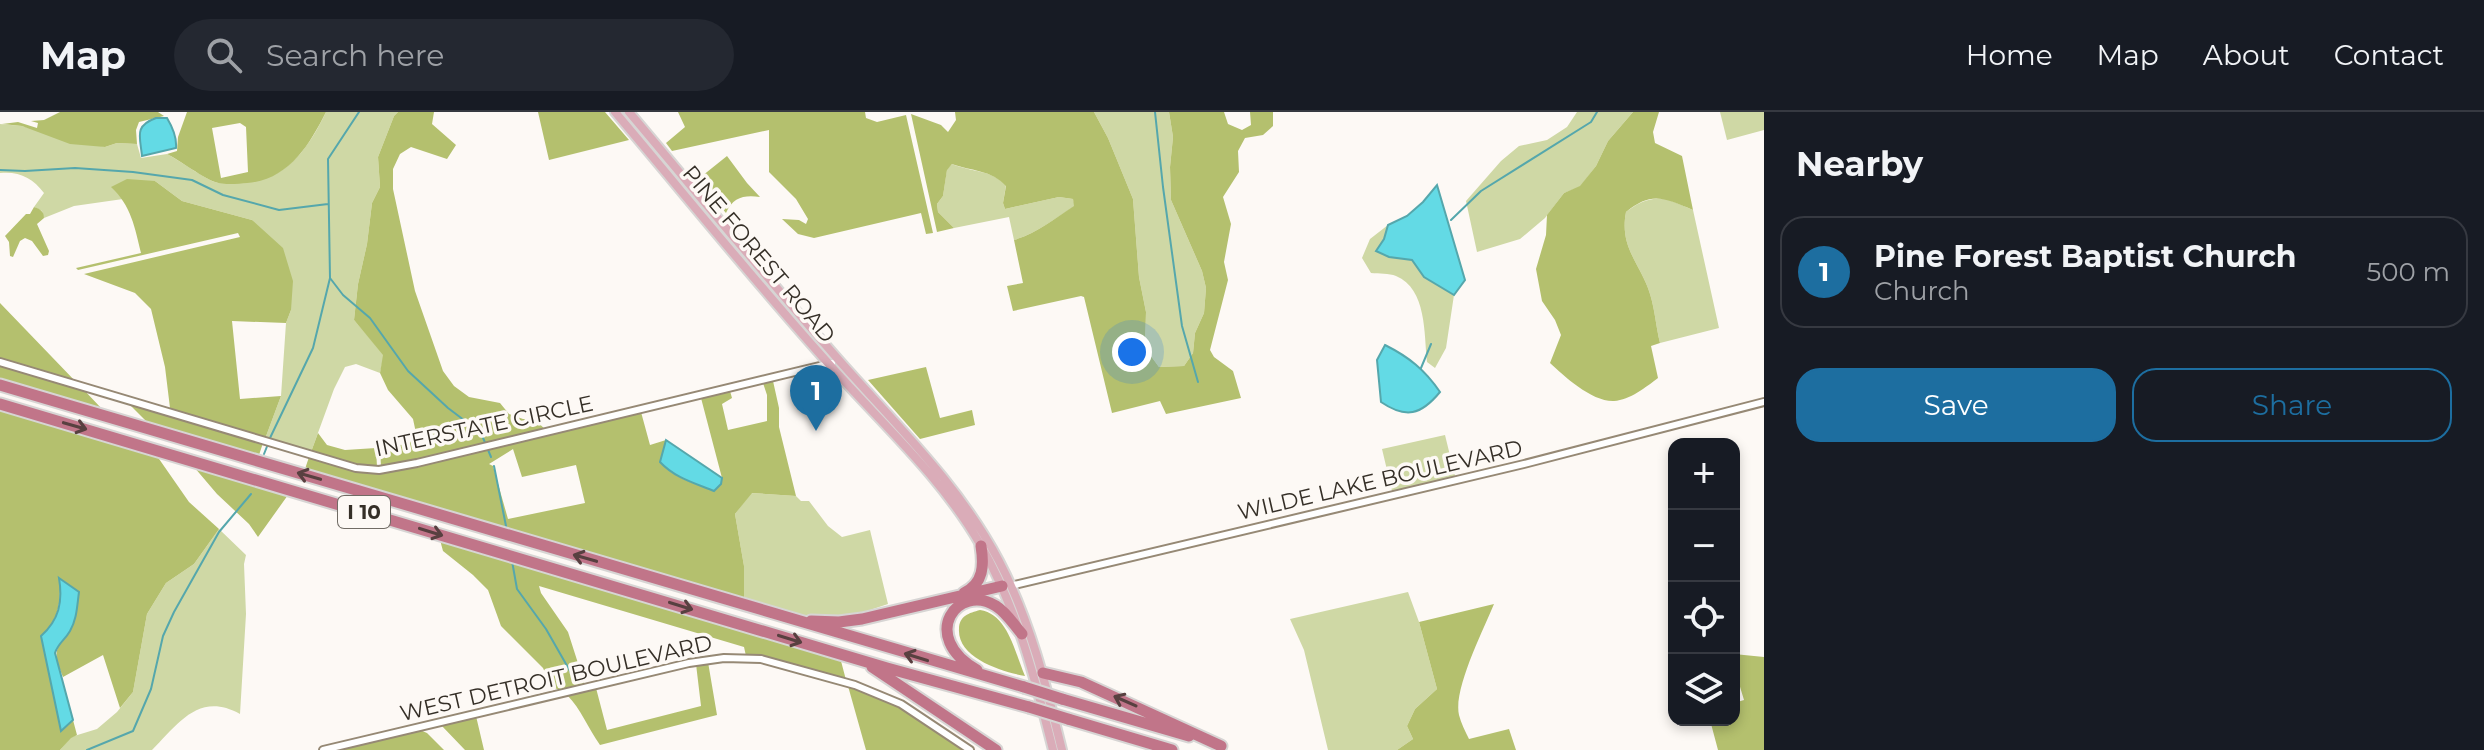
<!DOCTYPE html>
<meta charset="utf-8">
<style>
body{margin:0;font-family:Montserrat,sans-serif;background:#242831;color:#f1f3f6}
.controls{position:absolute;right:24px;bottom:24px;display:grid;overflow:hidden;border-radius:16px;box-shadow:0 4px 12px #0003}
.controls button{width:72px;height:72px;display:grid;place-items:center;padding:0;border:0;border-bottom:2px solid #363941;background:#171b24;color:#f1f3f6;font:40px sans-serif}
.you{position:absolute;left:1132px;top:240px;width:28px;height:28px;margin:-20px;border:6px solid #fff;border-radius:50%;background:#1a73e8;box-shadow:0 0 0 12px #1a73e833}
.badge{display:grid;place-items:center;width:52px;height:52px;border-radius:50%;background:#1d6ea0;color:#fff;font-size:26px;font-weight:700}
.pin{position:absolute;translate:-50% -66px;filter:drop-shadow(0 2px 4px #0008)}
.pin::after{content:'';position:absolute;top:42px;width:28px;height:24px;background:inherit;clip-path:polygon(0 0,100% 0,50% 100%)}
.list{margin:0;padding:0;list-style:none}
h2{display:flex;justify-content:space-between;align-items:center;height:104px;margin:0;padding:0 32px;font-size:34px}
h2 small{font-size:26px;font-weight:400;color:#9ea1a6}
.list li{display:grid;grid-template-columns:52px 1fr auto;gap:24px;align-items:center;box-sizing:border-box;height:112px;margin:0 16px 16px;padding:0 16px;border:2px solid #363941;border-radius:24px}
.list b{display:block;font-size:30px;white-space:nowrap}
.list p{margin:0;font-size:26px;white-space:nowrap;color:#9ea1a6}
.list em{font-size:26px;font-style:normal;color:#9ea1a6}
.actions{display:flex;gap:16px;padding:24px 32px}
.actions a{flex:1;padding:18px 0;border:2px solid #1d6ea0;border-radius:24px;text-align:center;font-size:28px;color:#1d6ea0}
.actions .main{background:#1d6ea0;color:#fff}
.icon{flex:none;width:44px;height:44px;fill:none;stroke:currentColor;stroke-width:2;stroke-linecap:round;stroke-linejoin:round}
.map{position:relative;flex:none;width:1764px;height:638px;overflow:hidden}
header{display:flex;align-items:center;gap:48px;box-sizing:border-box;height:112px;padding:0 40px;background:#171b24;border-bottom:2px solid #363941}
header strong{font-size:38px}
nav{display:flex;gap:44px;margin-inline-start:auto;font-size:28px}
.search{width:560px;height:72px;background:#242831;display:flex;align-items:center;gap:20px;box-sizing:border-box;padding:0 28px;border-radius:44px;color:#9ea1a6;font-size:30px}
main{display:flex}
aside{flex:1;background:#171b24}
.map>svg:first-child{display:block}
.green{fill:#cfd8a5}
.forest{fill:#b4c06e;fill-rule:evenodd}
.water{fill:#63dae5;stroke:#55a7ac;stroke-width:2}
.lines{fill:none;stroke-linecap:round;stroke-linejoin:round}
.stream{stroke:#55a7ac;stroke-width:2}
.minor-casing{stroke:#968975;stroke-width:10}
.major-casing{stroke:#d7d5d4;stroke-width:12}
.highway-casing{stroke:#d7d5d4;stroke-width:15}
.minor{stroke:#fff;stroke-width:6}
.major{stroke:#daacb8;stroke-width:8}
.highway{stroke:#c17589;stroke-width:11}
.highway-bridge-casing{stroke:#d7d5d4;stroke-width:15;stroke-linecap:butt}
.highway-bridge{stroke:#c17589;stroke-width:11}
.oneway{stroke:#584040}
.labels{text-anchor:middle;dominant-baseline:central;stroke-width:7;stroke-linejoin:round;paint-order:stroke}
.shield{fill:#fdf9f5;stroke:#716c65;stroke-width:2}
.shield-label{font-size:20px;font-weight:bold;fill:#352f27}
.street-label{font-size:22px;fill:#352f27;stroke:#fdf9f5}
</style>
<header>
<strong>Map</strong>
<div class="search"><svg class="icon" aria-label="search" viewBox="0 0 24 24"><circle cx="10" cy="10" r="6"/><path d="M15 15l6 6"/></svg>Search here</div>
<nav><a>Home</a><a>Map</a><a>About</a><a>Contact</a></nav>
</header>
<main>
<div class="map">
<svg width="1764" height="638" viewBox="0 0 1764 638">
<rect width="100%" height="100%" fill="#fdf9f5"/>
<!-- green -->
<path class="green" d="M326,0H398L394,4L378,45L380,75L372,91L367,132L358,172L354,208L384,243L380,261L356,252L345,255L334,277L311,340L265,327L281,284L286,211L291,198L252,108L182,89L155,69L121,83L123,87L74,94L44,106L42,99L34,95L44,81C33,66 19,59 0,61V12L22,14L105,35L117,31L137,32L141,46L167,42C177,47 207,68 215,70C222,72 233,70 240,70C285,71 308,37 326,0Z
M1094,0H1169L1173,25L1170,55L1171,88L1202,159L1206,176L1204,201L1195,221L1193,241L1184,254L1159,255L1145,236L1146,200L1139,165L1133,87L1108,26Z
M1577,0H1633L1608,29L1596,54L1580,75L1564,81L1545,106L1520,127L1477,140L1466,89L1501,49L1519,34L1547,28L1567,15Z
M1720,0H1764V18L1727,28Z
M952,52C971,60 992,58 1006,73L1003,91L1005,97L1059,85L1073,87L1075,94C1054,107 1037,121 1014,128L1009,105L954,116L938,100L937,92L943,84L947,57Z
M1665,86L1693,98L1719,216L1660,231C1656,215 1655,198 1650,182C1641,152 1619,136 1626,100C1641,89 1647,87 1665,86Z
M1388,113L1384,127L1377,139L1389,145L1412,148L1424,165L1454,183L1446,236L1435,256L1427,250C1424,222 1427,177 1396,164C1389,161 1379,162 1371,161L1362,146L1370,127Z
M1445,323L1455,364L1392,379L1382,337Z
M751,381L796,384L801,389H809L828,414L842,425L870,418L888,492L846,506L811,507L744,487V454L735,402Z
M219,417L246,443L244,452L246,502L240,602C199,579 178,612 152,638H60L71,625L97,617L117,600L133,580L147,502L166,471L194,452Z
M1408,480L1419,510L1437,577L1415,597L1407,614L1413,627L1397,638H1328L1304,538L1290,507Z"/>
<!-- forest -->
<path class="forest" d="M60,0H158L164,4L139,10L136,18L137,32L117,31L105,35L70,32L22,14L2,12L18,10L37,16L38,11L31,9L44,8Z
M187,0H326C309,34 288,68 247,71C237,72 224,73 215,70C205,67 179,48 167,42L177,39L178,25ZM240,11L246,15L248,60L221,66L212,16Z
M398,0H434L432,12L456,33L447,47L411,35L400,42L393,57V77L415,179L443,259L454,274L469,285L500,291L509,302L523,307H534L546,318L381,355L380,335L409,332L416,321L413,307L388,278L380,261L383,243L354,208L358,172L367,132L372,91L380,75L378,45L394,4Z
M538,0H605L629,28L549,48Z
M678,0H865L866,6L877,10L906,3L933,121L926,122L921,101L814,126L798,122L782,107L799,108L806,112L808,107L796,87L769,60V18L672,39L666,31L685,15Z
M955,0H1094L1108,26L1133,87L1139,165L1146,200L1145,236L1159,255L1184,254L1193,241L1195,221L1204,201L1206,176L1202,159L1171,88L1170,55L1173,25L1169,0H1224L1228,12L1242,18L1251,13L1250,0H1273V14L1263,23L1245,26L1238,39L1239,60L1223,85L1231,112L1224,150L1228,168L1210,238L1214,245L1233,259L1241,286L1166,302L1160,289L1112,301L1084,185L1081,184L1013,199L1007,174L1023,171L1014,128C1037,121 1054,107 1074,94L1073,87L1059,85L1005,97L1003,91L1006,74C992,58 971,59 952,52L947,58L943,84L937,92L938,100L954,116L937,120L911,2L941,13L948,20L956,8Z
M1633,0H1659L1653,20L1655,31L1682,44L1693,98C1664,86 1652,79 1626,100C1619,136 1641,152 1650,182C1655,198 1656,215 1660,231L1651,234L1658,266C1646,275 1630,288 1614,289C1592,290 1564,264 1550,251L1561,223L1555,208L1542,189L1536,157L1546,123L1547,103L1564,81L1580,74L1596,54L1608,29Z
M727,44L747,71L760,85C744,83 733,85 726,101L697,68Z
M127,67L155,69L182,89L252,108L283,136L293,169L291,198L286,211L232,209L240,287L281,284L265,327L119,282L170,296L165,255L151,197L135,181L84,162L240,125L238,121L78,158L76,156L141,141C135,116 131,93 111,75Z
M34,95C40,97 44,99 44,106L37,112L49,139L48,143L43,144L32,129L25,126L20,129L13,145L10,144L9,130L5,124L26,102H30Z
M0,191L77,271L0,248Z
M0,253L84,278L102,297L0,267Z
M926,255L940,306L972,298L975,313L920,327L868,268Z
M773,269L779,296V315L796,384L752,381L735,402L744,454V487L305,357L309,345L381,360L392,359L641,300L650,333L666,328L660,350C674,366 693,371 714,379L721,372L722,366L701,286L730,279L732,286L722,292L728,318L767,309V283L763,271ZM513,337L522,365L576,353L585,391L508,407L493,354L489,352Z
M129,292L263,331L259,343L147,310Z
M0,298L157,344L189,390L219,417L194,452L166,471L147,502L133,580L120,596L103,543L63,565C55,545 52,538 68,522L60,476C60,497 56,510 41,525L61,618L73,608L77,623L71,626L60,638H0Z
M318,321L327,333L345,338L376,336L377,355L357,353L311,340Z
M194,355L288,383L258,425L249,412L217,382Z
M440,428L841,549L846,568L779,548L746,544L744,535L539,474L541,481L568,520L585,573L561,579L551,574L543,556L501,514L488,478L473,463L443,439Z
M1494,492C1484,517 1453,577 1459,603C1461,611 1465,619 1469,627L1509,617L1516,638H1397L1413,627L1407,614L1415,597L1437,577L1419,510Z
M980,498C1008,502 1015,541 1025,564C1002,560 957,546 959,517C959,504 969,501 980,498Z
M1734,542L1764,545V638H1718L1710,608H1734V591L1744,588L1734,555Z
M708,550L717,603L600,633C588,616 581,597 567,583L596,576L607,618L701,594L696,552Z
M848,574C891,587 928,611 963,638H866Z
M476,604L484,638H465L441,613Z
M420,618L427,621L444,638H334Z"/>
<!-- water -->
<path class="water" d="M156,6H167C173,16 177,25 176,36L142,44C140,24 134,14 156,6Z
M1437,73L1465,168L1454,183L1424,165L1412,148L1389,145L1376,139L1384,127L1388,113L1407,104L1423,90Z
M1385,233C1409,245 1425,258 1440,280C1421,303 1406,307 1381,290L1377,248Z
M666,328L722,366L721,372L714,379C694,371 675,366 660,350Z
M59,466L79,480C77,494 77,507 70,519C65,528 58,531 55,541L73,608L61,619L41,524C59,508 63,490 59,466Z"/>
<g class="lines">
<!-- stream -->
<path class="stream" d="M1155,0L1163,75L1182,214L1198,270
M0,58L25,59L75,56L133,60L192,68L223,83L279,98L328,92
M1451,108L1481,79L1591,10L1597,0
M330,166L343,183L370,206L408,259L448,296L481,321L491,345
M1421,256L1431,232
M270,326L313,236L330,166L328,47L359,0
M264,342L268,332
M494,354L507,419
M512,449L517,477L546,517L574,566
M87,638L133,619L151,577L163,524L174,500L219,420L251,382"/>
<!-- minor casing -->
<g class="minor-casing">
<path id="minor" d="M0,250L356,356L379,358L417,351L832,251
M1010,474L1524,352L1764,290
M323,638L689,551L724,546L761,547L855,573L901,592L970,638"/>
</g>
<!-- major casing -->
<g class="major-casing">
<path id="major" d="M615,0C686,84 755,170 828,251C880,310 940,363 980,432C1017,496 1035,566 1053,638
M629,0C698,82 766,165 837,246C894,311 958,371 999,449C1030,508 1046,573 1062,638"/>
</g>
<!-- highway casing -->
<g class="highway-casing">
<path id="highway" d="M0,273L1024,575
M0,292L887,556L1029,595
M964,481C984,471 984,453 981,434
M811,509L839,510L862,507L1002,474
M872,555L996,638
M977,558C918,524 958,470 996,494C1007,501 1014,513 1022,522
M1043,561L1081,570L1221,634
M1062,587L1189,624
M1068,607L1172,638"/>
</g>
<!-- minor -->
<use href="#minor" class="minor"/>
<!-- major -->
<use href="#major" class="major"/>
<!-- highway -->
<use href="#highway" class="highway"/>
<!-- highway-bridge casing -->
<g class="highway-bridge-casing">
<path id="highway-bridge" d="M1024,575L1062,587
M1029,595L1068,607"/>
</g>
<!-- highway-bridge -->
<use href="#highway-bridge" class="highway-bridge"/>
</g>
<!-- one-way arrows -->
<defs><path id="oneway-shaft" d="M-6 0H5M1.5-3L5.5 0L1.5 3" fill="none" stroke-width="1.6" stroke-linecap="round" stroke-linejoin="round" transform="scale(2)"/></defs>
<g class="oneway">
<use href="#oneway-shaft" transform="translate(75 314) rotate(16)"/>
<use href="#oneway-shaft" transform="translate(309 364) rotate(-164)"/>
<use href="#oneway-shaft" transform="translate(431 420) rotate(17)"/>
<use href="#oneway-shaft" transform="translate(585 446) rotate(-164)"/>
<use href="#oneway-shaft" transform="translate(681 494) rotate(17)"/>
<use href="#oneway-shaft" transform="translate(790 527) rotate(17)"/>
<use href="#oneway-shaft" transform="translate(916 545) rotate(-163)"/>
<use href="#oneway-shaft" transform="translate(1125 589) rotate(-156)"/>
</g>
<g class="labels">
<!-- shield labels -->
<rect class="shield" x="338" y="384" width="52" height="32" rx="6"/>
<g class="shield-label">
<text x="364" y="400">I 10</text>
</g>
<!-- street labels -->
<g class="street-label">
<text transform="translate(759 142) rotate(50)">PINE FOREST ROAD</text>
<text transform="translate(484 314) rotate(-12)">INTERSTATE CIRCLE</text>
<text transform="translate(1380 368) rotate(-13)">WILDE LAKE BOULEVARD</text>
<text transform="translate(556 566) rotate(-13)">WEST DETROIT BOULEVARD</text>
</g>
</g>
</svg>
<div class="controls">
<button>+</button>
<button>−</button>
<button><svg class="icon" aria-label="locate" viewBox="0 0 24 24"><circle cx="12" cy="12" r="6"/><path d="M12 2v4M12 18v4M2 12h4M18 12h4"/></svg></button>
<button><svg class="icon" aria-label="layers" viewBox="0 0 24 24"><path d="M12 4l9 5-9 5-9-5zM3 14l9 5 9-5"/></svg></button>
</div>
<div class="you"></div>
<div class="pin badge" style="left:816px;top:319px">1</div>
</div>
<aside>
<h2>Nearby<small></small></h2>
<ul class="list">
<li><span class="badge">1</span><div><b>Pine Forest Baptist Church</b><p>Church</p></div><em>500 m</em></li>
</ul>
<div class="actions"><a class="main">Save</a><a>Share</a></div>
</aside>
</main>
